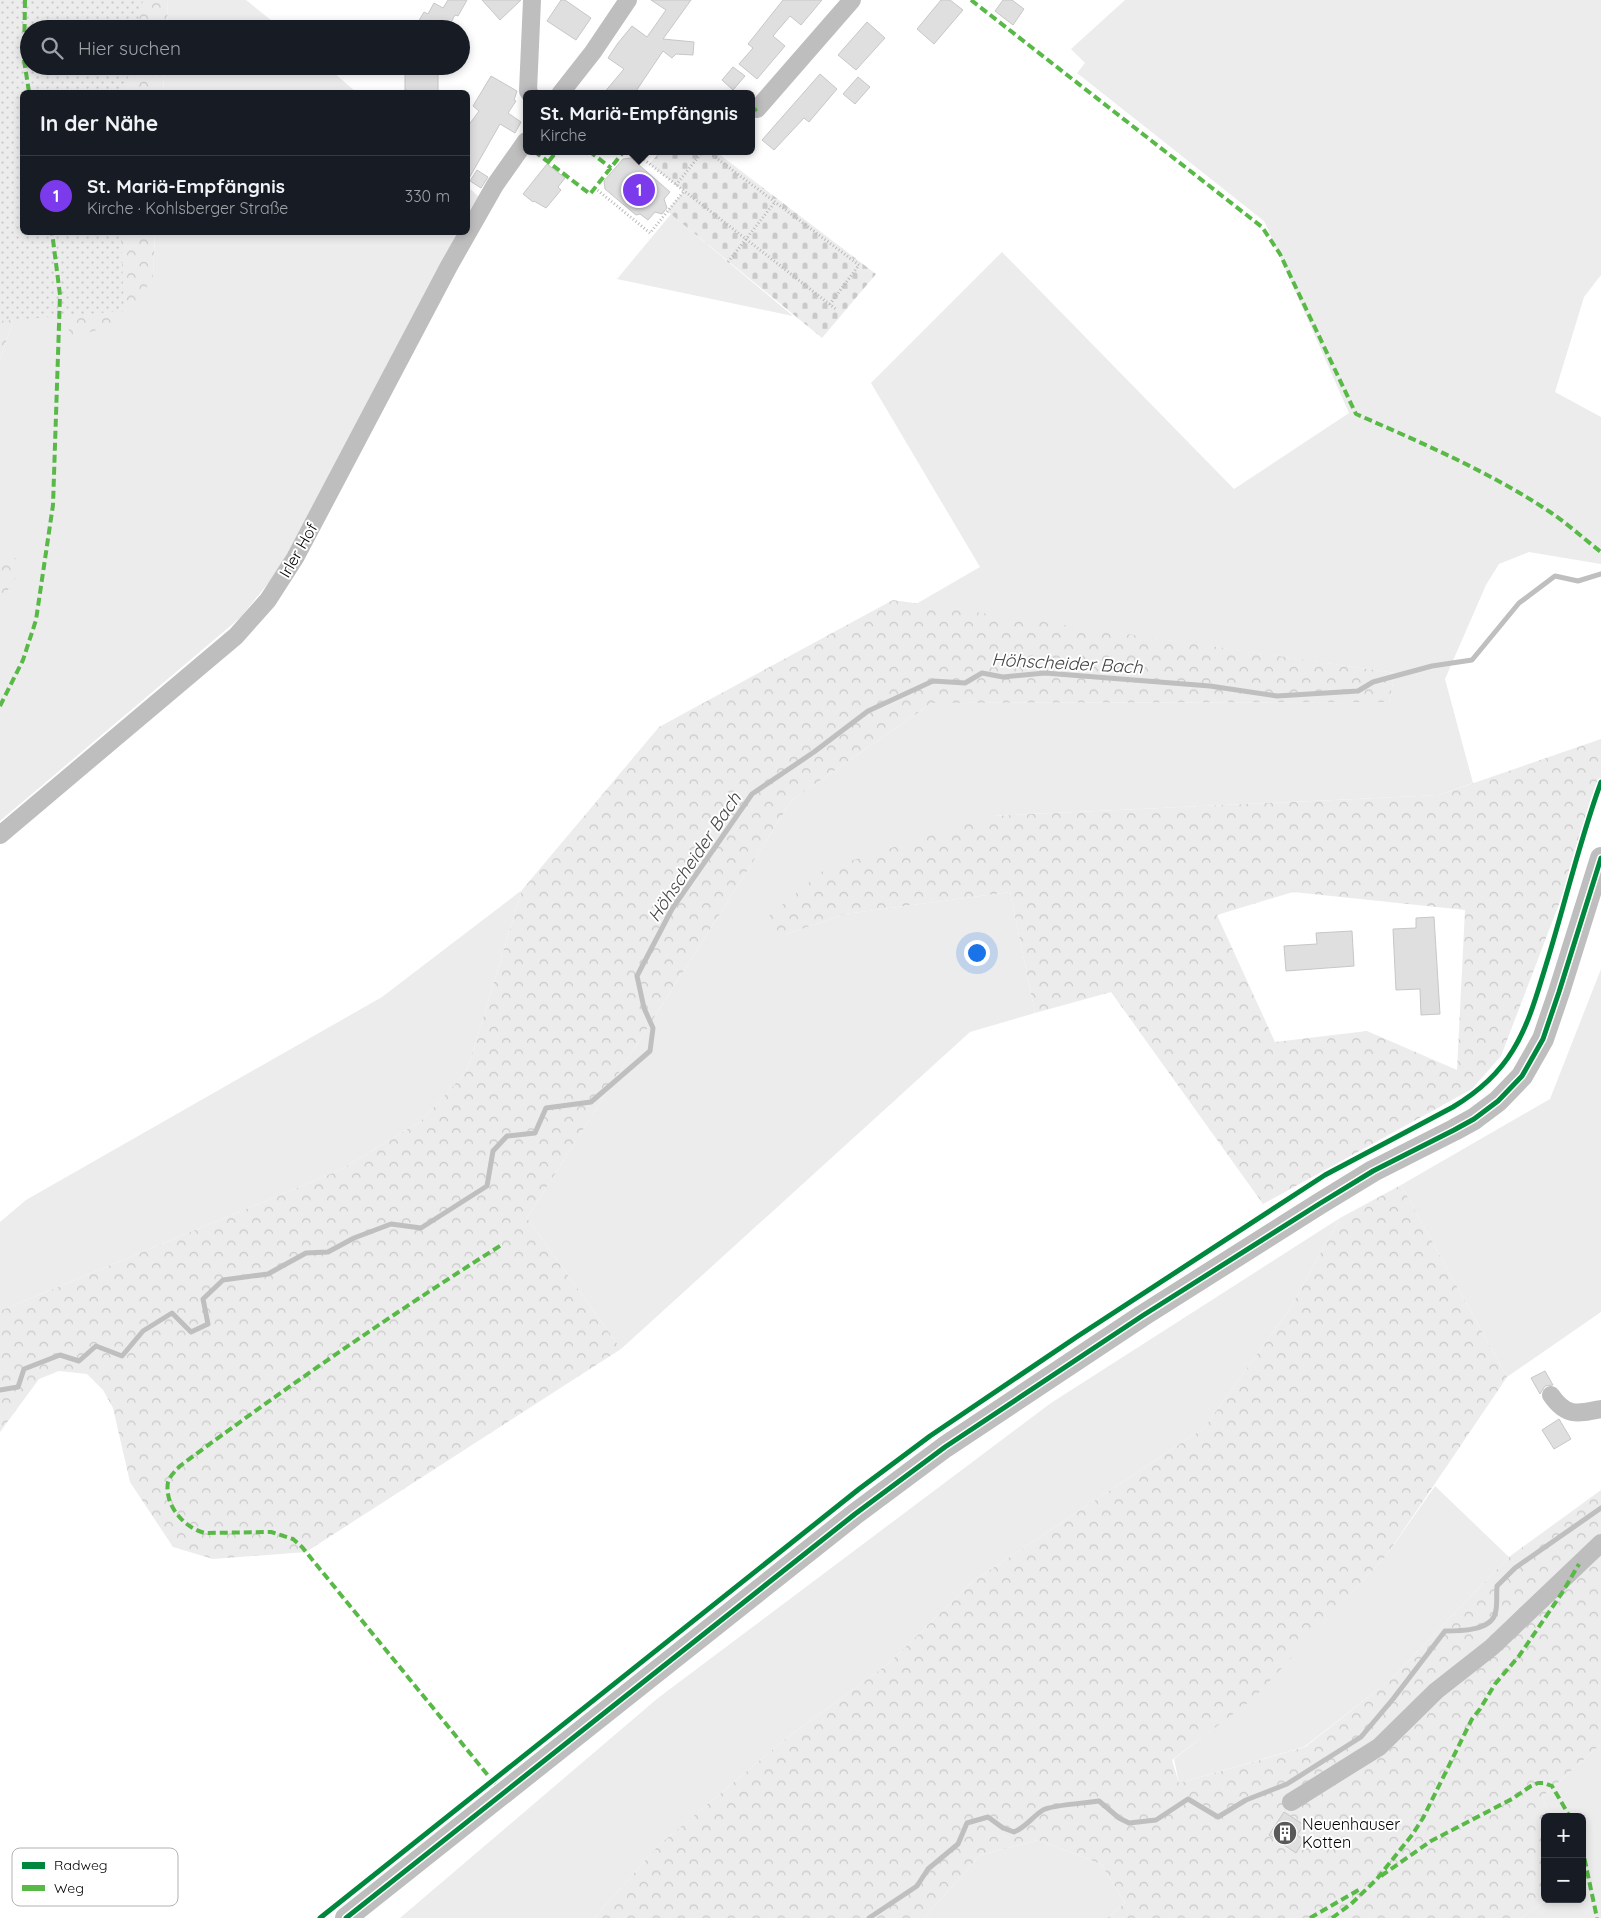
<!DOCTYPE html>
<html lang="de">
<meta charset="utf-8">
<style>
body{margin:0;font-family:Quicksand,sans-serif;background:#242831;color:#f1f3f6}
.controls{position:absolute;right:15px;bottom:15px;display:grid;overflow:hidden;border-radius:8px;box-shadow:0 2px 8px #0003}
.controls button{width:45px;height:45px;display:grid;place-items:center;padding:0;border:0;border-bottom:1px solid #363941;background:#171b24;color:#f1f3f6;font:25px sans-serif}
.you{position:absolute;left:976px;top:952px;width:18px;height:18px;margin:-12px;border:4px solid #fff;border-radius:50%;background:#1a73e8;box-shadow:0 0 0 8px #1a73e833}
.badge{display:grid;place-items:center;width:32px;height:32px;border-radius:50%;background:#7c3aed;color:#fff;font-size:16px;font-weight:700}
.pin{position:absolute;translate:-50% -50%;border:2px solid #fff;box-shadow:0 1px 5px #0006}
.popup{position:absolute;left:523px;top:90px;width:232px;height:65px;box-sizing:border-box;display:grid;place-content:center;border-radius:8px;background:#171b24;filter:drop-shadow(0 1px 4px #0005);font-size:16px;white-space:nowrap;color:#9ea1a6}
.popup b{font-size:19px;color:#f1f3f6}
.popup::after{content:'';position:absolute;left:50%;top:100%;margin-left:-10px;border:10px solid transparent;border-top-color:#171b24}
.list{margin:0;padding:0;list-style:none}
h2{display:flex;justify-content:space-between;align-items:center;height:65px;margin:0;padding:0 20px;font-size:21px}
h2 small{font-size:16px;font-weight:400;color:#9ea1a6}
.list li{display:grid;grid-template-columns:32px 1fr auto;gap:15px;align-items:center;box-sizing:border-box;height:80px;padding:0 20px;border-top:1px solid #363941}
.list b{display:block;font-size:19px;white-space:nowrap}
.list p{margin:0;font-size:16px;white-space:nowrap;color:#9ea1a6}
.list em{font-size:16px;font-style:normal;color:#9ea1a6}
.icon{flex:none;width:28px;height:28px;fill:none;stroke:currentColor;stroke-width:2;stroke-linecap:round;stroke-linejoin:round}
.map{position:relative;flex:none;width:1601px;height:1918px;overflow:hidden}
.search{position:absolute;background:#171b24;box-shadow:0 2px 8px #0003;left:20px;top:20px;width:450px;height:55px;display:flex;align-items:center;gap:12px;box-sizing:border-box;padding:0 18px;border-radius:28px;color:#9ea1a6;font-size:19px}
.panel{position:absolute;background:#171b24;box-shadow:0 2px 8px #0003;left:20px;top:90px;width:450px;height:145px;border-radius:8px}
.map>svg:first-child{display:block}
.green{fill:#ececec}
.forest{fill:url(#forest-crowns);fill-rule:evenodd}
.cemetery{fill:url(#cemetery-stones)}
.park{fill:url(#park-dots)}
.lines{fill:none;stroke-linecap:round;stroke-linejoin:round}
.stream{stroke:#bfbfbf;stroke-width:5}
.building{fill:#dfdfdf;stroke:#c7c7c7}
.path{stroke:#b9b9b9;stroke-width:3;stroke-dasharray:1 2.5;stroke-linecap:butt}
.minor{stroke:#bebebe;stroke-width:18}
.major{stroke:#bebebe;stroke-width:22}
.quiet{stroke:#58b947;stroke-width:4;stroke-dasharray:8 4;stroke-linecap:butt}
.cycleway-casing{stroke:#fff;stroke-width:8}
.cycleway{stroke:#00873e;stroke-width:5}
.labels{text-anchor:middle;dominant-baseline:central;stroke-width:4;stroke-linejoin:round;paint-order:stroke}
.street-label{font-size:16px;fill:#000;stroke:#fff}
.poi-label{font-size:16px;fill:#000;stroke:#fff;text-anchor:start}
.water-label{font-size:18px;font-style:italic;fill:#444;stroke:#fff}
.key{fill:#fff;stroke:#b2b2b2;stroke-width:1}
.key-label{font-size:14px;fill:#000}
</style>
<div class="map">
<svg width="1601" height="1918" viewBox="0 0 1601 1918">
<defs>
<pattern id="forest-crowns" width="20" height="18" patternUnits="userSpaceOnUse" patternTransform="scale(1.25)"><rect width="20" height="18" fill="#ececec"/><path d="M2 6a3 3 0 1 1 6 0M12 15a3 3 0 1 1 6 0" fill="none" stroke="#c9c9c9"/></pattern>
<pattern id="cemetery-stones" width="16" height="16" patternUnits="userSpaceOnUse" patternTransform="scale(1.25)"><rect width="16" height="16" fill="#ececec"/><path d="M2 7V4a2 2 0 0 1 4 0v3zM10 15v-3a2 2 0 0 1 4 0v3z" fill="#c9c9c9"/></pattern>
<pattern id="park-dots" width="8" height="8" patternUnits="userSpaceOnUse" patternTransform="scale(1.25)"><rect width="8" height="8" fill="#ececec"/><path d="M2 2h.1M6 6h.1" fill="none" stroke="#c9c9c9" stroke-width="1.8" stroke-linecap="round"/></pattern>
</defs>
<rect width="100%" height="100%" fill="#fff"/>
<!-- green -->
<path class="green" d="M0,0H14L22,92V232L153,276L155,233H461L277,572L241,617L0,821V359L12,325L0,258Z
M168,0H246L282,29H167Z
M1125,0H1601V275L1584,297L1555,392L1601,417V564L1529,552L1499,564L1486,585L1445,679L1473,783L1439,795L992,816L784,935L845,914L1010,892L1035,1013L970,1032L621,1349L527,1218L792,800L932,703L1389,702L1395,673L916,604L980,567L871,383L1002,252L1234,489L1349,413L1264,221L1077,73L1085,63L1071,49Z
M165,66H326L356,92H163Z
M468,187L480,198L468,221Z
M671,214L793,316L617,279Z
M522,890L467,1071L421,1121L340,1170L0,1311V1222L26,1200L382,997Z
M1601,969V1312L1507,1377L1401,1185L1550,1099Z
M1340,1218L1289,1310L1204,1428L972,1582L888,1664L784,1740L659,1845L594,1918H400L658,1698L1051,1403Z
M1435,1486L1509,1557L1389,1681L1304,1747L1179,1783L1174,1759L1253,1698L1386,1556Z
M1601,1744V1918H1521L1548,1899H1582V1817H1551L1542,1797Z
M1038,1840L1101,1864L1125,1903L1107,1918H924L980,1855Z"/>
<!-- forest -->
<path class="forest" d="M15,0H168L167,29H29V66H165L163,92H30Z
M53,233H155L153,276L127,321L70,338Z
M0,258L4,260L12,325L0,359Z
M0,549L25,564L0,602Z
M893,600L1395,673L1389,702L932,703L792,800L527,1218L621,1349L306,1552L213,1559L173,1547L130,1482L113,1408L103,1390L87,1374L59,1371L39,1379L0,1432V1311L340,1170L421,1121L467,1071L522,890L659,727Z
M1601,739V794L1501,1056L1472,1089L1263,1204L1111,992L1035,1013L1010,892L845,914L784,935L758,925L825,869L992,816L1439,795ZM1293,892L1465,910L1457,1070L1367,1031L1275,1042L1217,915Z
M1401,1185L1507,1377L1386,1556L1253,1699L1172,1760L1179,1783L1305,1747L1390,1680L1509,1557L1601,1490V1744L1542,1797L1551,1817H1545V1899H1548L1521,1918H1107L1125,1903L1101,1864L1038,1840L980,1855L924,1918H594L659,1845L784,1740L888,1664L972,1582L1204,1428L1289,1310L1340,1218Z"/>
<!-- cemetery -->
<path class="cemetery" d="M661,151H715L876,274L822,338L667,211L684,191L649,164Z"/>
<!-- park -->
<path class="park" d="M0,0H143L137,29H29V66H130L125,92H22V232L121,233L124,311L0,321Z"/>
<g class="lines">
<!-- stream -->
<path class="stream" d="M0,1390L18,1387L24,1369L60,1355L79,1361L96,1346L122,1356L143,1331L172,1313L191,1332L208,1324L203,1299L223,1280L268,1274L306,1253L328,1252L354,1238L391,1224L421,1228L487,1186L493,1151L507,1136L535,1133L546,1108L591,1102L650,1051L653,1028L644,1008L637,976L672,909L752,794L814,752L868,711L933,681L965,683L982,673L1003,677L1045,673L1210,686L1277,696L1358,691L1373,682L1432,666L1472,660L1519,603L1555,576L1578,581L1601,574
M869,1918L917,1886L928,1869L958,1844L967,1823L988,1817L1003,1828L1014,1832C1026,1827 1032,1817 1043,1810C1051,1805 1087,1803 1099,1801L1119,1818L1129,1823L1156,1820L1188,1799L1218,1817L1246,1800L1287,1784L1361,1737L1393,1699L1445,1631C1459,1631 1490,1631 1495,1614C1498,1606 1496,1595 1497,1586L1515,1568L1601,1508"/>
</g>
<!-- building -->
<path class="building" d="M448,0H467L458,16L455,15L449,26L454,29H414L424,12L428,14L434,3L443,8Z
M482,0H521L500,20Z
M561,0H565L591,18L576,40L547,21Z
M651,0H691L663,39L694,42L693,55L676,54L672,58L663,51L634,94H603L624,69L608,58L618,43L632,26L647,37L666,10Z
M783,0H822L801,25L790,16L773,36L785,46L757,79L739,64L753,48L748,44Z
M941,0H950L963,10L934,44L917,29Z
M1003,0H1012L1024,9L1013,25L995,11Z
M867,22L885,38L856,70L838,55Z
M407,66H438V92H407V90H405V69L407,70Z
M733,67L745,76L733,90L722,80Z
M820,74L837,89L809,122L804,118L774,150L762,140Z
M491,76L517,91L514,100L516,101L508,113L521,122L515,133L500,124L468,180V126L479,111L473,106Z
M858,77L870,87L855,104L843,94Z
M631,158L670,192L664,199L667,208L662,214L655,212L648,220L640,214L636,215L605,189L604,181L623,159Z
M547,164L565,178L558,187L561,190L546,208L534,201L533,202L523,194Z
M477,170L488,177L481,188L470,181Z
M1434,917L1440,1014L1421,1015L1420,989L1396,990L1393,929L1416,928V918Z
M1352,931L1354,966L1286,971L1284,946L1317,944L1316,933Z
M1545,1371L1553,1385L1545,1386L1540,1394L1531,1378Z
M1559,1419L1571,1439L1554,1449L1542,1430Z
M1284,1812L1304,1825L1297,1835L1304,1840L1296,1853L1269,1835Z"/>
<g class="lines">
<!-- path -->
<path class="path" d="M633,151L837,310
M707,151L859,265L830,304
M676,185L703,151
M595,188L650,233L684,191
M728,262L775,202"/>
<!-- minor -->
<path class="minor" d="M530,94L528,91L532,0
M560,94L593,52L628,0
M757,109L852,0
M0,835L236,636L268,600L295,558L449,266L495,185L526,141
M1551,1395C1566,1417 1577,1414 1601,1409
M1291,1802L1379,1747L1436,1691L1492,1647L1601,1543"/>
<!-- major -->
<path class="major" d="M346,1918L855,1514L945,1447L1142,1316L1319,1204L1373,1171L1454,1130L1474,1119L1498,1101L1522,1076L1543,1039L1559,992L1601,858"/>
<!-- quiet -->
<path class="quiet" d="M25,0L24,60L29,92
M971,0L1262,227L1280,254L1356,414C1422,443 1490,472 1550,512C1568,524 1584,539 1601,552
M752,111L757,109
M524,144L526,146
M534,151L590,194L624,151
M589,151L611,168
M549,161L557,151
M0,706L23,660L36,620L53,505L60,295L52,232
M495,1784L302,1547L293,1539L271,1532L205,1533C184,1528 164,1505 168,1482C170,1476 175,1471 180,1466C285,1388 392,1314 503,1244
M1582,1847L1597,1918
M1381,1876L1431,1841L1512,1799L1531,1786L1538,1783H1544L1552,1786L1570,1817
M1310,1918L1362,1888
M1332,1918L1351,1904L1376,1880L1412,1835L1423,1818L1472,1719L1480,1709L1495,1684L1519,1656L1562,1593L1579,1564"/>
<!-- cycleway casing -->
<g class="cycleway-casing">
<path id="cycleway" d="M320,1918L859,1489L930,1436L1078,1336L1325,1175L1453,1107C1478,1092 1498,1075 1513,1050C1529,1024 1537,994 1546,965C1565,904 1579,842 1601,782
M346,1918L855,1514L945,1447L1142,1316L1319,1204L1373,1171L1454,1130L1474,1119L1498,1101L1522,1076L1543,1039L1559,992L1601,858"/>
</g>
<!-- cycleway -->
<use href="#cycleway" class="cycleway"/>
</g>
<!-- icons -->
<defs>
<g id="building-disc" transform="scale(1.25)"><circle r="9.5" fill="#595959" stroke="#fff"/><path d="M-4-6H4V6H1V3H-1V6H-4ZM-2.5-4.3h1.7v1.8h-1.7ZM.8-4.3h1.7v1.8H.8ZM-2.5-1h1.7V.8h-1.7ZM.8-1h1.7V.8H.8Z" fill="#fff"/></g>
</defs>
<g fill-rule="evenodd">
<use href="#building-disc" x="1285" y="1833"/>
</g>
<g class="labels">
<!-- street labels -->
<g class="street-label">
<text transform="translate(298 550) rotate(-60)">Irler Hof</text>
</g>
<!-- poi labels -->
<g class="poi-label">
<text x="1302" y="1824">Neuenhauser<tspan x="1302" dy="18">Kotten</tspan></text>
</g>
<!-- water labels -->
<g class="water-label">
<text transform="translate(1067 663) rotate(3)">Höhscheider Bach</text>
<text transform="translate(694 857) rotate(-56)">Höhscheider Bach</text>
</g>
</g>
<!-- legend -->
<rect x="12" y="1848" width="166" height="58" rx="8" class="key"/>
<rect x="22" y="1862" width="23" height="7" fill="#00873e"/>
<rect x="22" y="1885" width="23" height="6" fill="#58b947"/>
<g class="key-label">
<text x="54" y="1870">Radweg</text>
<text x="54" y="1893">Weg</text>
</g>
</svg>
<div class="controls">
<button>+</button>
<button>−</button>
</div>
<div class="you"></div>
<div class="pin badge" style="left:639px;top:190px">1</div>
<div class="popup"><b>St. Mariä-Empfängnis</b>Kirche</div>
<div class="search"><svg class="icon" aria-label="search" viewBox="0 0 24 24"><circle cx="10" cy="10" r="6"/><path d="M15 15l6 6"/></svg>Hier suchen</div>
<section class="panel">
<h2>In der Nähe<small></small></h2>
<ul class="list">
<li><span class="badge">1</span><div><b>St. Mariä-Empfängnis</b><p>Kirche · Kohlsberger Straße</p></div><em>330 m</em></li>
</ul>
</section>
</div>
